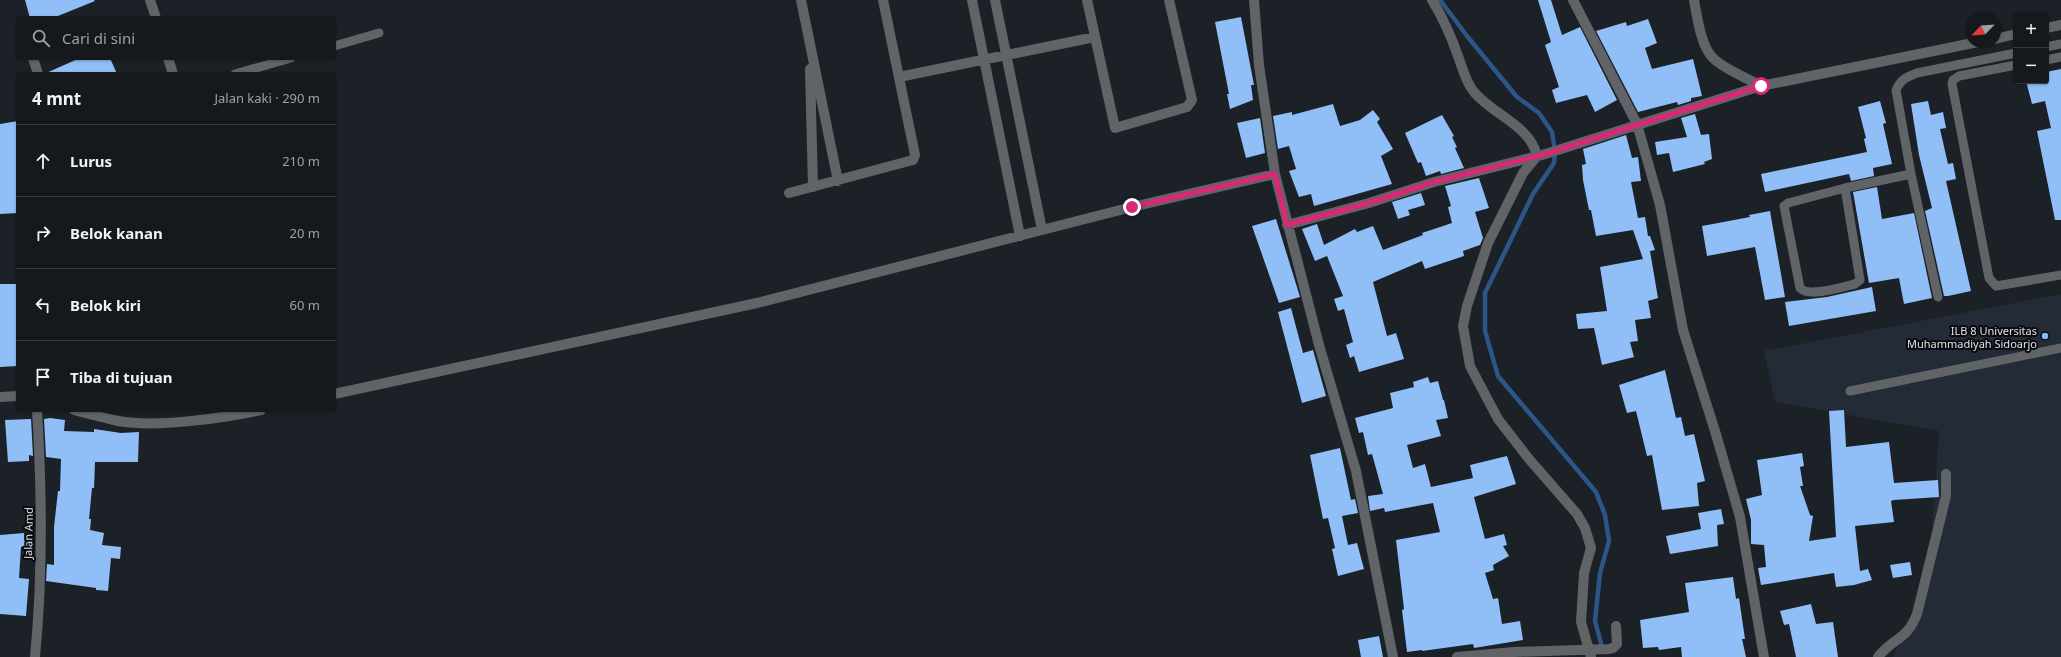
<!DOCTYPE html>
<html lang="id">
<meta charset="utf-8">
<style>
body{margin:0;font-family:"Noto Sans",sans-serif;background:#1e2226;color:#f1f3f6}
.controls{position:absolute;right:12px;top:12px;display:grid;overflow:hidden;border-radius:4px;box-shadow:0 1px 3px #0004}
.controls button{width:36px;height:36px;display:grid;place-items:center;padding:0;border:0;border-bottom:1px solid #34383b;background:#15191d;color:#f1f3f6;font:20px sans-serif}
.compass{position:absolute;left:1965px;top:12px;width:36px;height:36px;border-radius:50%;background:#15191d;box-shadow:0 1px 3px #0004;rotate:245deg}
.stop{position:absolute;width:12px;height:12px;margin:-9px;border:3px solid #db2777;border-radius:50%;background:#fff}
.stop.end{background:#db2777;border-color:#fff;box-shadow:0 1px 4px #0008}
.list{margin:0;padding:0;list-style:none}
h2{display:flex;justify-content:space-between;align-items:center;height:52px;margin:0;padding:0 16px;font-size:17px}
h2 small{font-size:13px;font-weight:400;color:#9da0a4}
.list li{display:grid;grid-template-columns:26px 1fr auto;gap:12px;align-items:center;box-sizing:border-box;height:72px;padding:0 16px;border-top:1px solid #34383b}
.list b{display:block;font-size:15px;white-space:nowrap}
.list em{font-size:13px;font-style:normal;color:#9da0a4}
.icon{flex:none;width:22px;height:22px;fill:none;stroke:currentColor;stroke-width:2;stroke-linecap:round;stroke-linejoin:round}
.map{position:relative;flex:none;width:2061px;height:657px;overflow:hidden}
.search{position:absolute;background:#15191d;box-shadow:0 1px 3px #0004;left:16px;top:16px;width:320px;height:44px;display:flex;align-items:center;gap:10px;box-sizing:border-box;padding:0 14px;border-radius:4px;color:#9da0a4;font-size:15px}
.panel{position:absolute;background:#15191d;box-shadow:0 1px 3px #0004;left:16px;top:72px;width:320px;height:340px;border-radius:4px}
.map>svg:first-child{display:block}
.built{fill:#222b36}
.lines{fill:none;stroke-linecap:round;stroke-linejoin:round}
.stream{stroke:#2c5687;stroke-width:4.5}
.building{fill:#90bef6}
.lane{stroke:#616467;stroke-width:9}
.street{stroke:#616467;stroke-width:10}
.route{stroke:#db2777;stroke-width:5}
.poi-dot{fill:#86bbfb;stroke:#080a0d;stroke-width:1.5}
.labels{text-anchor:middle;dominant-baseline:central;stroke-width:4;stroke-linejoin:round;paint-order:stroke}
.poi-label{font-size:11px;fill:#dee2e6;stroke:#080a0d;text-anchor:end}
.street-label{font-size:11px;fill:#dee2e6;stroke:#080a0d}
</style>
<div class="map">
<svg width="2061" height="657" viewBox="0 0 2061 657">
<rect width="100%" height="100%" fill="#1c2127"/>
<!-- built -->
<path class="built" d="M2061,294V657H1893L1928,584L1939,431L1775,402L1764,351Z"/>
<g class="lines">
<!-- stream -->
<path class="stream" d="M1440,0L1467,36L1517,97L1539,113L1552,132L1555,151L1554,163L1533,194L1485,293V331L1498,376L1596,492L1605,515L1609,541L1600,573L1595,621L1602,647"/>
</g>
<!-- building -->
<path class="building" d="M25,0H94L95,1L53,18H30Z
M1538,0H1551L1562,35L1580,27L1617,100L1595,112L1587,95L1556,103L1552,90L1559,87L1545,45L1551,42Z
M1241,17L1254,85H1251L1253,100L1230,109L1227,94H1229L1215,22Z
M1648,19L1657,43L1645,48L1652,69L1693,59L1702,96L1691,98V101L1678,105L1677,102L1638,112L1596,31L1626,22L1627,26Z
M80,58H110L117,74H44Z
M2061,69V220H2055L2037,131L2051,128L2045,101L2032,104L2026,81H2046V72Z
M1880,101L1886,123L1883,124L1892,164L1873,168L1874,176L1851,181L1849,174L1765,192L1761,174L1867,152L1864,139L1866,138L1858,107Z
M1928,101L1931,115L1943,112L1946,128L1940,129L1948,164L1953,163L1956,179L1946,181L1971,291L1948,296H1944L1925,211L1932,208L1919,155L1911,104Z
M1333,104L1340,126L1360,120L1373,110L1380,119L1377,122L1393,149L1381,156L1392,184L1314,206L1311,194L1299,197L1289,171L1296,169L1289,146L1278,149L1273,116L1292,112V115Z
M1695,114L1701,135L1709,134L1712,159L1704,162L1705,164L1673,172L1669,153L1657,155L1655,142L1687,137L1681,118Z
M1442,115L1454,136L1452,137L1457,147L1455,148L1464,168L1441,174L1440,171L1426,176L1421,162L1418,163L1405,133Z
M1260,118L1265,153L1246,158L1237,123Z
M18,121V213L0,214V124Z
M1626,135L1632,158L1638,157L1641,181L1631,182L1638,218L1645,217L1648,236H1650L1655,250L1650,251L1658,298L1648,301L1651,318L1635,320L1638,341L1630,342L1634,357L1602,365L1594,328L1578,329L1576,314L1607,311L1600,267L1643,259L1633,230L1596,236L1591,210H1589L1583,180L1582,165L1586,164L1583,149Z
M1479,178L1489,208L1475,212L1483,238L1480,245L1463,251L1464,256L1425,269L1422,261L1373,282L1387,336L1396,333L1404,359L1359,372L1354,356L1350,358L1346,345L1353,342L1344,309L1338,311L1334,299L1343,296L1327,256L1315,261L1302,229L1317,224L1324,245L1355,229L1357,232L1373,226L1383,250L1423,235L1422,233L1452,223L1448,207L1451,206L1445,186Z
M1877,187L1882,219L1914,213L1932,298L1904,304L1899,278L1869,283L1853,192Z
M1421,193L1425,205L1408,210L1410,215L1398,219L1392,202Z
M1770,211L1785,297L1765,300L1755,247L1707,256L1702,226L1750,217L1749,215Z
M1276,219L1300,297L1279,303L1252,226Z
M0,284H18V366L0,367Z
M1872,287L1876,311L1789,326L1785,302L1827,297Z
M1291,308L1303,353L1313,350L1326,396L1302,403L1278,312Z
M1665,370L1676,418L1681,417L1685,436L1694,434L1705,481L1697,483L1699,506L1662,510L1652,455L1647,456L1636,411L1627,413L1619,385Z
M1428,377L1430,383L1438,381L1443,400H1444L1448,418L1436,420L1441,436L1407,445L1413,468L1425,464L1431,487L1473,478L1470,465L1507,456L1516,484L1474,497L1485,539L1504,534L1507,545L1503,546L1509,556L1493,565L1494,570L1485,573L1493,599L1498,598L1502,624L1520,621L1523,640L1474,648L1473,644L1422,651V650L1407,652L1402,610L1404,609L1396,540L1440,532L1433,503L1385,512L1384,508L1370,511L1368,496L1383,494L1372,454L1368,455L1363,432L1359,433L1355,418L1393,408L1390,393L1414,387L1413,382Z
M1844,410L1846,447L1889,442L1894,483L1938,480L1939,497L1894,500L1891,501L1894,522L1855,526L1860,571L1868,569L1872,580L1854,585L1836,587L1834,573L1761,585L1758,568L1766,567L1764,545L1751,544V520L1746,499L1762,495L1757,460L1802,453L1804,466L1800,467L1803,486H1800L1810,515L1813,516L1809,541L1836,537L1829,411Z
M50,418L65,420L64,431L94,432V429L121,433L139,432L138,462H95L94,488H92L89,519H91L90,530L104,533L102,545L121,547L120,559L111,558L108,591L96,590V588L46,581L47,564L54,565V527L58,491H60L61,459L46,457L44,419Z
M31,419L33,456L29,455V461L8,462L5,420Z
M1340,448L1351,500L1355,499L1358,513L1342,516L1348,545L1357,543L1364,569L1338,576L1332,549L1335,548L1328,518L1323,519L1310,455Z
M1721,509L1724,524L1717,525L1718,546L1670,554L1666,536L1701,529L1698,513Z
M24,533L25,546L21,547L19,578L29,579L26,616L0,614V535Z
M1910,562L1912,575L1893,578L1890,565Z
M1733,577L1736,599L1739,598L1745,639H1742L1746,657H1682L1681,647L1659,650L1658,647L1643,648L1640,620L1689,612L1685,583Z
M1811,604L1816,624L1833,622L1838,657H1796L1789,624L1784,625L1780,611Z
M1379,636L1383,657H1361L1358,640Z"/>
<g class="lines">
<!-- lane -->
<path class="lane" d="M334,46L379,33
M2046,47L2061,44
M2046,60L2061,57
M2016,65L1959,76L1953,80L1952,84L1989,278L1996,286L2061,275
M235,74L291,58
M1845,188L1860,280L1855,284C1842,287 1809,298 1800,288L1784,206L1788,203L1845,188L1911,174
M1938,297L1911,174L1896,90C1901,79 1907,77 1917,73L2016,53
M1850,391L2061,348"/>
<!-- street -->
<path class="street" d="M150,0L156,18
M801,0L838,181
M972,0L1020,236
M995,0L1042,230
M1087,0L1115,128L1187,107L1192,100L1169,0
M1254,0L1259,65L1275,174L1319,345L1356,471L1393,657
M1432,0C1443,18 1451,36 1458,56C1462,67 1466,83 1474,92C1493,115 1530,125 1537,156L1523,173L1488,243L1467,306L1463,326L1470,366L1498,419L1529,459L1577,514L1585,528L1591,548L1584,573L1581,622L1591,657
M1573,0L1637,124L1660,205L1683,330L1715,431L1740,517L1764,657
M1694,0C1697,16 1701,47 1713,58C1725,70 1746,77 1761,86
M2046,28L2061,25
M1995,39L2016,34
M33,58L38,74
M168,58L173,74
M810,69L813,187
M899,77L1095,37
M789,193L913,160L915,155L883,0
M1287,225L1369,203L1434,182L1542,155L1761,86L1978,42
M334,394L757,303L1132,207L1275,174
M0,397L18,396
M74,410C89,414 104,418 118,421C157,428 223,418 261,410
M35,657C43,575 42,492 37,410
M1457,657L1514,652L1609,649L1613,648L1617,644L1616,626
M1878,657C1893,637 1906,642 1917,614L1946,496V474"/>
</g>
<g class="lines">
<!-- route -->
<path class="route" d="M1132,207L1275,174L1287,225L1369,203L1434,182L1542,155L1761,86"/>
</g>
<!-- markers -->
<circle class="poi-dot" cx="2045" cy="336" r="4"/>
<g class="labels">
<!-- poi labels -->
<g class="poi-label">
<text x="2037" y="330">ILB 8 Universitas<tspan x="2037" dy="13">Muhammadiyah Sidoarjo</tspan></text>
</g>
<!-- street labels -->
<g class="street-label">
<text transform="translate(28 533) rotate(-89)">Jalan Amd</text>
</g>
</g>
</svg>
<div class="controls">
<button>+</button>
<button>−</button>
</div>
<svg class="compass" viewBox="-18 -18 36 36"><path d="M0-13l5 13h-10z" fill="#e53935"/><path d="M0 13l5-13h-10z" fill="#9da0a4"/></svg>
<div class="stop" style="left:1761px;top:86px"></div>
<div class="stop end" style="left:1132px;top:207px"></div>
<div class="search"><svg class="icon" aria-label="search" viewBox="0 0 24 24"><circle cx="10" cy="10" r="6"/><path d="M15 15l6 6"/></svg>Cari di sini</div>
<section class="panel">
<h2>4 mnt<small>Jalan kaki · 290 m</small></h2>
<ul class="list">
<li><svg class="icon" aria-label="ahead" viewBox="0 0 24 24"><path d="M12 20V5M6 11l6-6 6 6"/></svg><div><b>Lurus</b></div><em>210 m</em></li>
<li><svg class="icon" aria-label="right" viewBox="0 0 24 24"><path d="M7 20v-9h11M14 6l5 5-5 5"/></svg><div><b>Belok kanan</b></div><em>20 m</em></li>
<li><svg class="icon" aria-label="left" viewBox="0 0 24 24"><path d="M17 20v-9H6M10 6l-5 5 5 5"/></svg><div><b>Belok kiri</b></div><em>60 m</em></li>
<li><svg class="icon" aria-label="arrive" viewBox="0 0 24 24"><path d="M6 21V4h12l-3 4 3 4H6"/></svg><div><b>Tiba di tujuan</b></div></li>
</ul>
</section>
</div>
